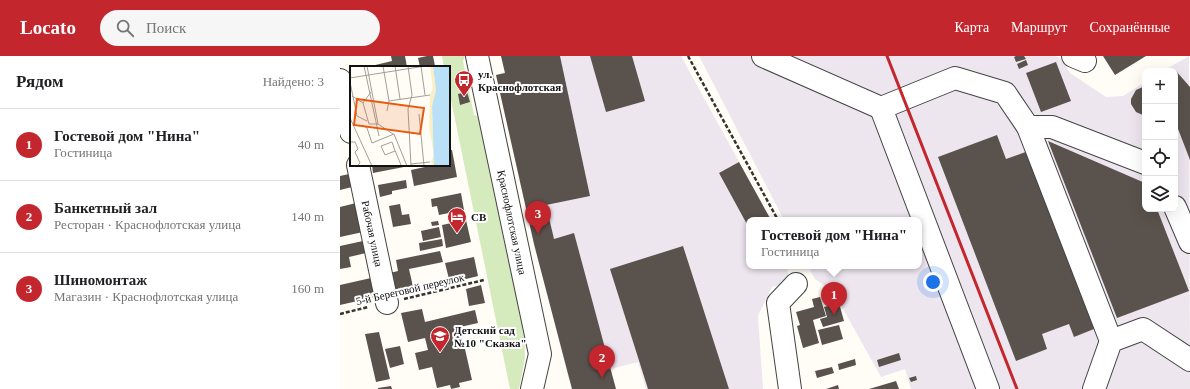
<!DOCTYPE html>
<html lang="ru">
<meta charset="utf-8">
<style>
body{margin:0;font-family:"Times New Roman",serif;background:#f6f6f6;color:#202124}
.controls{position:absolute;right:12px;top:12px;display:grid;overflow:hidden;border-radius:8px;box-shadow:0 4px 16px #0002}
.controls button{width:36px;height:36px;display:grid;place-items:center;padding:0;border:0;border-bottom:1px solid #e0e0e0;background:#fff;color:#202124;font:20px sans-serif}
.you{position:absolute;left:593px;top:226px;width:14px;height:14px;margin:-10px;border:3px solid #fff;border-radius:50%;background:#1a73e8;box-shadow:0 0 0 6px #1a73e833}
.badge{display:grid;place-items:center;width:26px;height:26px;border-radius:50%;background:#c4262e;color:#fff;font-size:13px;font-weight:700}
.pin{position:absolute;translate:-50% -33px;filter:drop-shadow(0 1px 2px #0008)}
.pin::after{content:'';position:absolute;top:21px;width:14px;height:12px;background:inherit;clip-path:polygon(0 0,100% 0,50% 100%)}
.popup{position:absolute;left:406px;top:161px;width:176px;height:52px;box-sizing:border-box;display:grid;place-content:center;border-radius:8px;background:#fff;filter:drop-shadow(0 1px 3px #0005);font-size:13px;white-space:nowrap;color:#757577}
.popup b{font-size:15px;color:#202124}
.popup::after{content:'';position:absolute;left:50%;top:100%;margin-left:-8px;border:8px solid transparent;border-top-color:#fff}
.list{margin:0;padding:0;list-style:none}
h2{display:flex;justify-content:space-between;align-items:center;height:52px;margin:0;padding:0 16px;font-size:17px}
h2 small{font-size:13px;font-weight:400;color:#757577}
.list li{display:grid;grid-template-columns:26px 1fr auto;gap:12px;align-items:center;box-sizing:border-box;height:72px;padding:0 16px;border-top:1px solid #e0e0e0}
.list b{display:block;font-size:15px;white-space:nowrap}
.list p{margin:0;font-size:13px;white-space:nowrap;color:#757577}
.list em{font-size:13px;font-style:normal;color:#757577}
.icon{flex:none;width:22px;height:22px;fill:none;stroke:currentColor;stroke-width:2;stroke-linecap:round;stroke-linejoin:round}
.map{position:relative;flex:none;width:850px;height:333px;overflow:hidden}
header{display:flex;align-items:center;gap:24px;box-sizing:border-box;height:56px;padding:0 20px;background:#c4262e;color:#fff}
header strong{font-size:19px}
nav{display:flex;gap:22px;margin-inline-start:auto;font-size:14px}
.search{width:280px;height:36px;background:#f6f6f6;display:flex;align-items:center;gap:10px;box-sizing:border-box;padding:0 14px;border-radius:22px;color:#757577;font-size:15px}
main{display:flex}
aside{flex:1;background:#fff}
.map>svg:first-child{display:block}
.industrial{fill:#eee6ef}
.green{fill:#d5ebbd}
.building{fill:#5a524d}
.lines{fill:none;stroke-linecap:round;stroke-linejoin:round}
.minor-casing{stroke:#444;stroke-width:24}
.path{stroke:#333;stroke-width:2.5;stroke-dasharray:4 2;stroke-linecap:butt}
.minor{stroke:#fff;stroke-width:22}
.rail{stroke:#c4262e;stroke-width:3}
.labels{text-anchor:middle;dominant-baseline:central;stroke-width:4;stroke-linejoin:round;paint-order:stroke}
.poi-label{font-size:11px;font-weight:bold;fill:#111;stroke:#fff;text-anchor:start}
.street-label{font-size:11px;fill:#111;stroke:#fff}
.inset-road{fill:none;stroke:#a09f9a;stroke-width:1}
.view{fill:#e8590c;fill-opacity:0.15;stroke:#e8590c;stroke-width:2}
.inset-edge{fill:none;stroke:#111;stroke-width:2}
</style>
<header>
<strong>Locato</strong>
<div class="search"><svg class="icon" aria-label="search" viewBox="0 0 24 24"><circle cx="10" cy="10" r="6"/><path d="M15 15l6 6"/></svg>Поиск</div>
<nav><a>Карта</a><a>Маршрут</a><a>Сохранённые</a></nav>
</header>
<main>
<aside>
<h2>Рядом<small>Найдено: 3</small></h2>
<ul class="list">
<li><span class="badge">1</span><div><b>Гостевой дом &quot;Нина&quot;</b><p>Гостиница</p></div><em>40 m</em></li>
<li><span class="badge">2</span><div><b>Банкетный зал</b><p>Ресторан · Краснофлотская улица</p></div><em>140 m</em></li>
<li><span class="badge">3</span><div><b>Шиномонтаж</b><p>Магазин · Краснофлотская улица</p></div><em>160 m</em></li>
</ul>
</aside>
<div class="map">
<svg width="850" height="333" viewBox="0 0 850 333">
<rect width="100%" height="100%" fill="#fffdf5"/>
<!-- industrial -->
<path class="industrial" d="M161,0H341L431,164H409V210H447L449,227L432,231L418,260L423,333H306L298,306L229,324L194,188L156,19L165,16Z
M359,0H715L720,2L730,17L766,41L783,40L805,26V153H835V15H823L849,0L850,333H571L565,313L541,321L493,235L475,223L468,210H579V164H444Z"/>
<!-- green -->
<path class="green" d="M102,0H125L123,5L134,59L140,61L184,279L185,302L179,333H170L109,34V11H104Z"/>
<!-- building -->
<path class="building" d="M51,0H65L67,11H27L52,5Z
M87,0H93L95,10L80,11L78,2Z
M161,0H220L250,140L206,149L214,183L234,177L276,333H232L194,188L156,19L165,17Z
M250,0H292L305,45L266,56Z
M676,0H684L686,3L676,6L674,1Z
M763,0H806L775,19Z
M686,4L688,9L679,13L677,8Z
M716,6L731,45L701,56L686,17Z
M836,15L850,31V104L835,65Z
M805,30V60L796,56L791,48V43L796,34Z
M127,36L130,46L120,49L118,38Z
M657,79L666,103L691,94L759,271L734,281L729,268L702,278L707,293L676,305L598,101Z
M708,85L805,127V153H817L849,235L777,262Z
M109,94H112L117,121L74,130L71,114L94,109H109Z
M399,106L431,164H409V172L379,117Z
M32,109H69V110L33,117Z
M9,118L12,131L0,134V120Z
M66,124L67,132L52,135V138L40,141L38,129Z
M121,137L124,154L99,159L97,150L92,151L91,143Z
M16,147L23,176L0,181V151Z
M60,148L62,159L69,158L71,168L53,171L49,150Z
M126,164L131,186L106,192L102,169Z
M98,165L99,169L92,170L91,166Z
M99,171L101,181L83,185L81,175Z
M102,183L103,190L80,195L79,187Z
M23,185L26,197L9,201L11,211L0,213V190Z
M343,190L389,333H308L270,213Z
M100,195L103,206L69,213L74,235L55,239L50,217L58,215L56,204Z
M134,201L138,220L110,227L105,207Z
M31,222L35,241L0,249V229Z
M141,229L145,247L129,250L126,233Z
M480,241L486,260L473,264L479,287L463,292L457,270L460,269L456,256L474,251L472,243Z
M499,247L504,265L483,271L480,263L487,261L484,251Z
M82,253L85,266L135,254L138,267L120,271L132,324L119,327L120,331L111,333L110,329L97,332L92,311L79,314L75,297L88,294L85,282L68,286L61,257Z
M499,269L503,283L482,289L478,274Z
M39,276L50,323L36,326L25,278Z
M60,290L64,308L50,312L45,293Z
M559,297L561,304L539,311L537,304Z
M515,303L516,309L499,314L498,308Z
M492,311L494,317L477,322L475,315Z
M576,320L577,324L571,326L569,322Z
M556,325L559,333H529Z
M498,329L499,333H486Z
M51,330L52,333H38V332Z"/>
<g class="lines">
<!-- minor casing -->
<g class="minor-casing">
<g id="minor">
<path id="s1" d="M137,0L200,298L192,333"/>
<path d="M423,0L541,52L615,22L665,37L688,71L771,285"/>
<path d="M733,0L745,5"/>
<path d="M0,24L11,76"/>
<path d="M541,52L648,333"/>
<path d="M688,71H712L805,107"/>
<path id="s2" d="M18,109L47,247"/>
<path d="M835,151L850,186"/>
<path d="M450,333L438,247L456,228"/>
<path d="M754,333L771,285L803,273L850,304"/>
</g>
</g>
<!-- path -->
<path class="path" d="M348,0L438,164
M64,243L144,224
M0,258L28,251"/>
<!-- minor -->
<use href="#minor" class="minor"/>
<!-- rail -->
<path class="rail" d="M547,0L677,333"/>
</g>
<!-- icons -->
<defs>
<g id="bus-pin" transform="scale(1)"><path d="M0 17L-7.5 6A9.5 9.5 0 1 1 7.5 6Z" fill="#c4262e" stroke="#fff"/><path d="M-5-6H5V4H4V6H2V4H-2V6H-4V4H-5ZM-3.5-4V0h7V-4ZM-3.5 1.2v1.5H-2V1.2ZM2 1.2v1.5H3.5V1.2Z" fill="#fff"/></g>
<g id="hotel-pin" transform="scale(1)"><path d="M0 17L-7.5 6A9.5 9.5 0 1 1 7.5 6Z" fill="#c4262e" stroke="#fff"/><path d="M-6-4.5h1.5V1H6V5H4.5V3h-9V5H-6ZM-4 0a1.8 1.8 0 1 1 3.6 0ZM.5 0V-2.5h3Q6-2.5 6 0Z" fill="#fff"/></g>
<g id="school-pin" transform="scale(1)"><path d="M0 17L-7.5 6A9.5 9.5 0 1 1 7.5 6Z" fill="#c4262e" stroke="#fff"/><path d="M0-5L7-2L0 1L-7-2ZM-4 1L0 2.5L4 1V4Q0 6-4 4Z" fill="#fff"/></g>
</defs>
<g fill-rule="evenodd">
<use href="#bus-pin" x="124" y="24"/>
<use href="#hotel-pin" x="117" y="161"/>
<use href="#school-pin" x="100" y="280"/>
</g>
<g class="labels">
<!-- poi labels -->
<g class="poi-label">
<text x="138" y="18">ул.<tspan x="138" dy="13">Краснофлотская</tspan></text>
<text x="131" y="161">СВ</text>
<text x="114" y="274">Детский сад<tspan x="114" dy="13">№10 "Сказка"</tspan></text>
</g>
<!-- street labels -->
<g class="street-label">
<text stroke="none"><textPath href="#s1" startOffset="170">Краснофлотская улица</textPath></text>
<text stroke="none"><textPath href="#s2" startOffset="70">Рабочая улица</textPath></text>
<text transform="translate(70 233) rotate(-13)">5-й Береговой переулок</text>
</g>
</g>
<!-- overview -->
<g transform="translate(10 10)">
<rect width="100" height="100" fill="#fffdf5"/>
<path d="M80,0H83L86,24L82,40L84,100L81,96L84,89L79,60L80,28L83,23Z" fill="#fbeec1"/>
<path d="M83,0H100V100H84L82,40L86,24Z" fill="#b9e0f7"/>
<path class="inset-road" d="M14,0L29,70M17,0L28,58M33,0L39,35L37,45M45,0L50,33M58,0L62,29L58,43L61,100M71,0L75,29M0,12L75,0M0,16L7,50L17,55M2,30L13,37L21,26M39,35L80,29M13,37L19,58H28L43,68M69,48L74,100M0,52L22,100M12,59L17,62L22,77L44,68L57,100M0,76H5L8,83L5,86L10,97L7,100M45,85L35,89L31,80L42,76L44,82L51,99M61,98L80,96"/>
<path class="view" d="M7,33L74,42L70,68L4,59Z"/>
<rect width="100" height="100" class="inset-edge"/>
</g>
</svg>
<div class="controls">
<button>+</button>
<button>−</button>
<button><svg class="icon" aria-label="locate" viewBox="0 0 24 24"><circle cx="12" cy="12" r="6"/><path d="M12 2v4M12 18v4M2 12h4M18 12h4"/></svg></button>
<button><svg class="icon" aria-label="layers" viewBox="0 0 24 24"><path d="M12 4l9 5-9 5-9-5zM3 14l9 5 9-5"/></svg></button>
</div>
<div class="you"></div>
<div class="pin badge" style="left:494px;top:259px">1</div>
<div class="popup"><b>Гостевой дом &quot;Нина&quot;</b>Гостиница</div>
<div class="pin badge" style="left:262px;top:322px">2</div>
<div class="pin badge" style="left:198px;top:178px">3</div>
</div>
</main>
